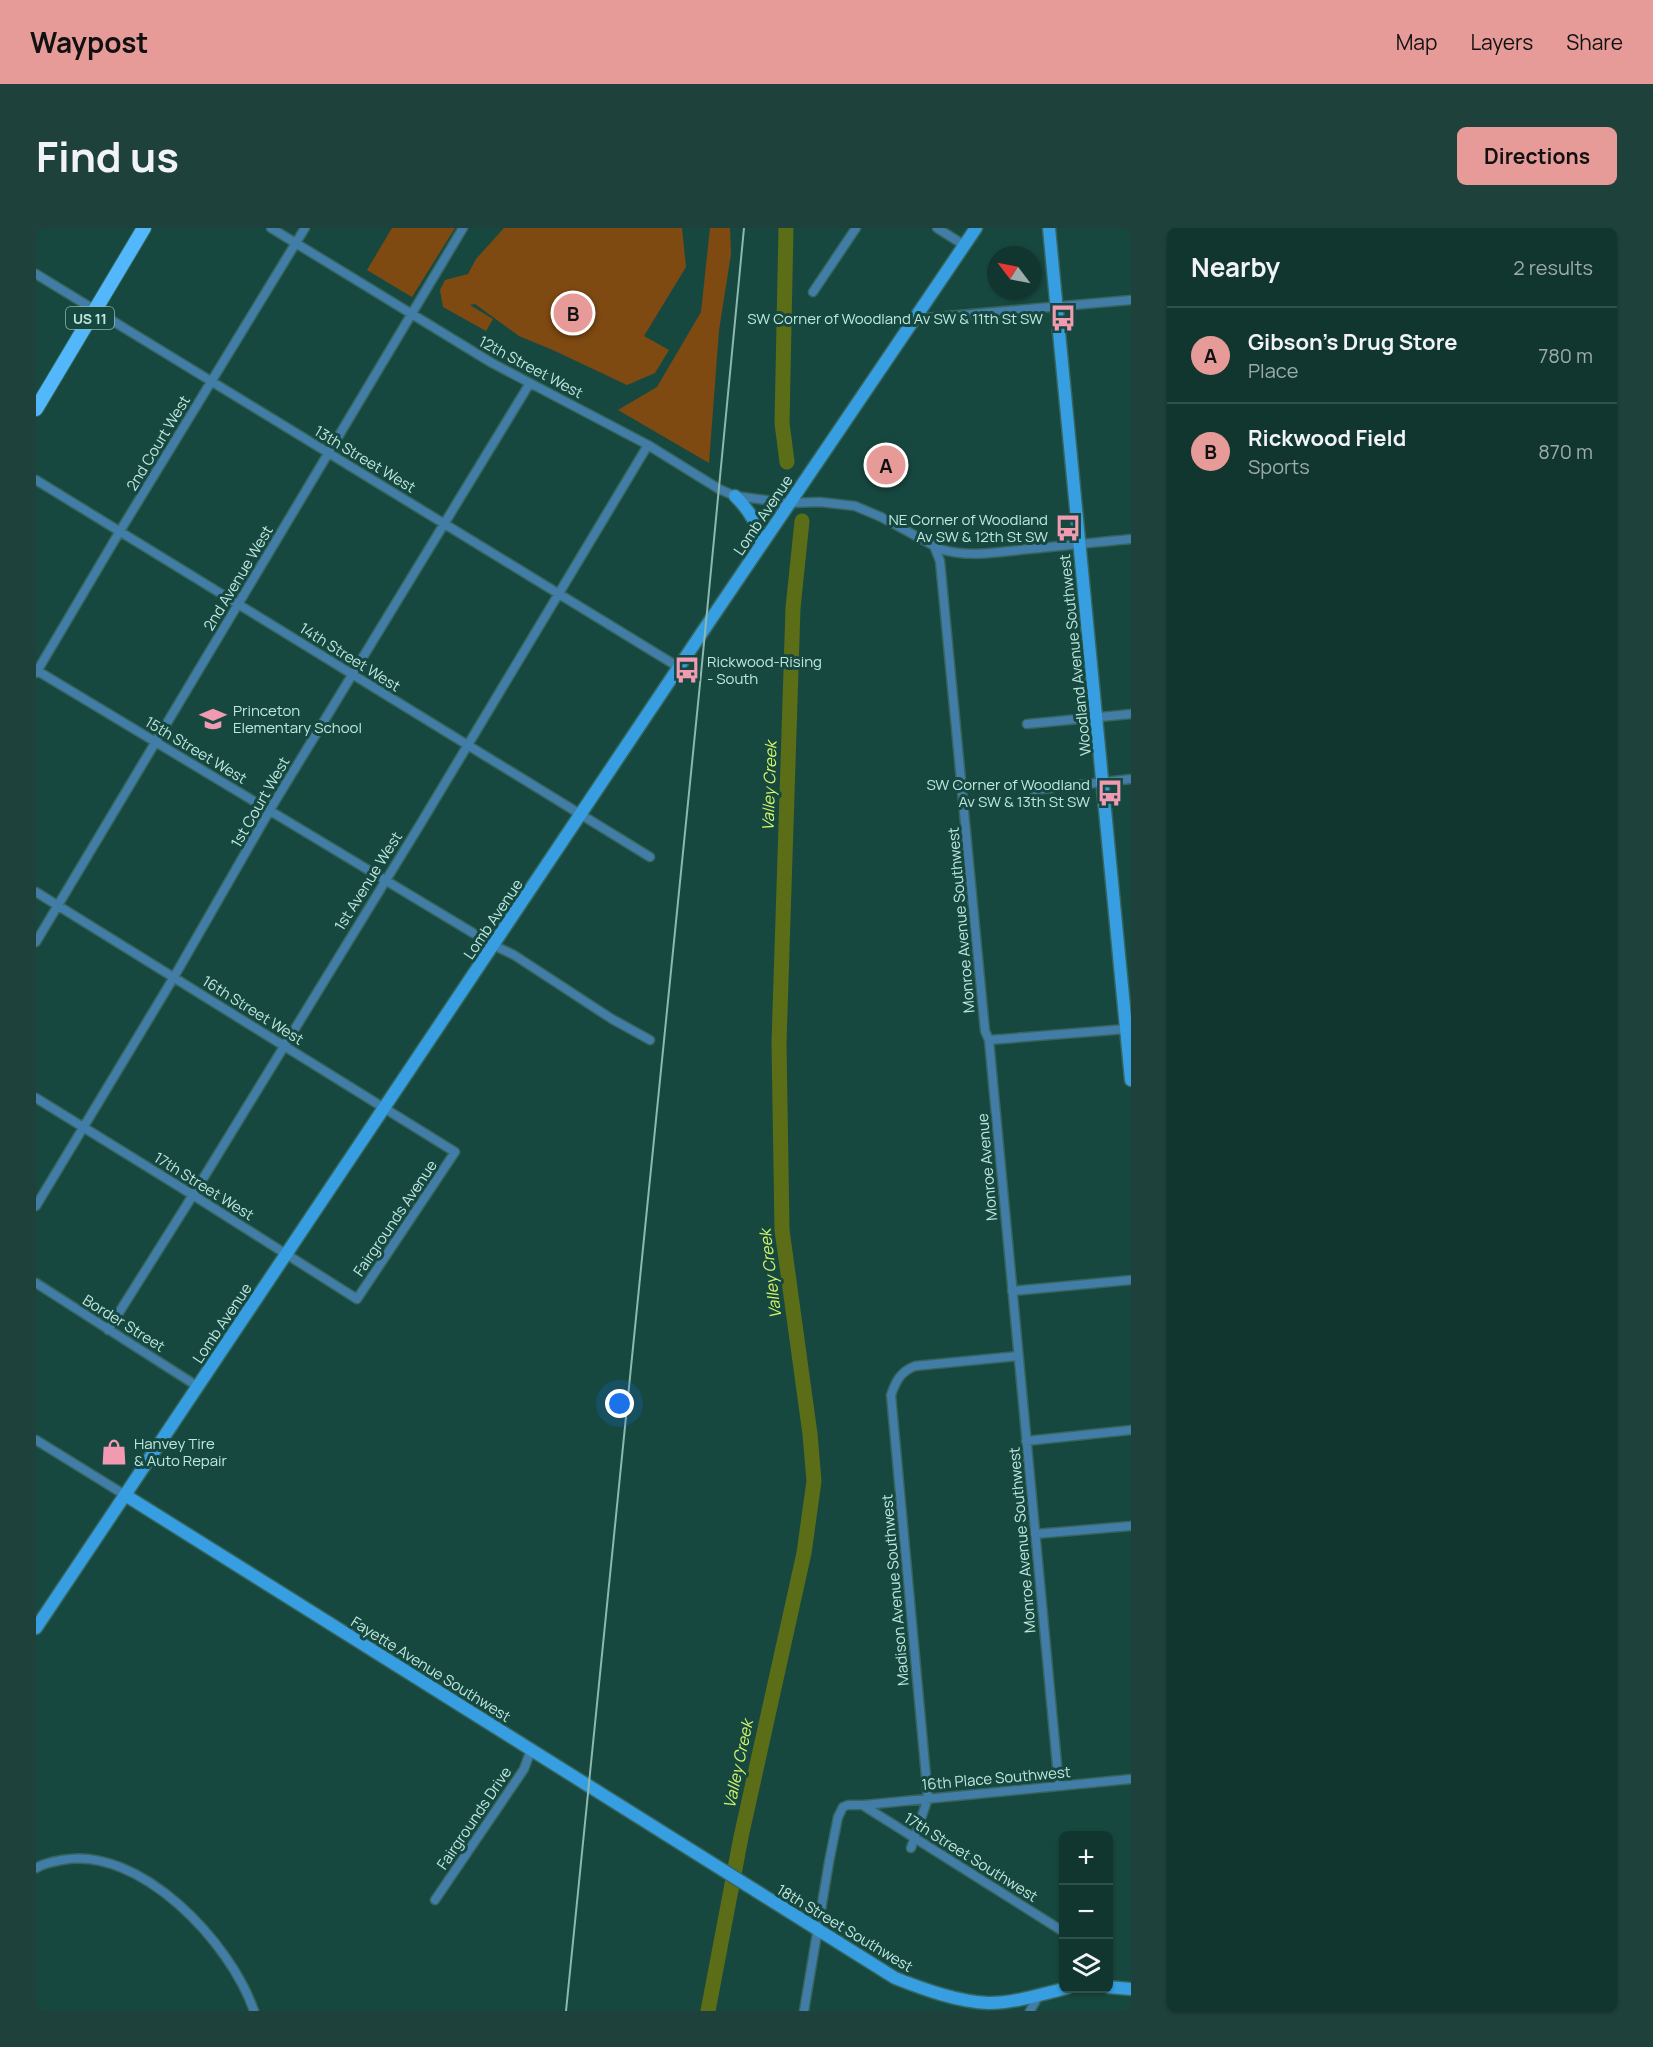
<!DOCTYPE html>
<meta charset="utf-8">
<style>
body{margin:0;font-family:Manrope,sans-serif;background:#1e413c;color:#f1f3f6}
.controls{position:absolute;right:18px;bottom:18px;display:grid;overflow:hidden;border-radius:9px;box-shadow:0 2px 4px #0004}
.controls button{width:54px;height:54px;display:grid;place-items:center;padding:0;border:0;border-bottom:2px solid #30504c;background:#113630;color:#f1f3f6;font:30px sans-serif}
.compass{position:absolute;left:951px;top:18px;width:54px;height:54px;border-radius:50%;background:#113630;box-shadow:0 2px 4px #0004;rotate:302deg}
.you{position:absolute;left:584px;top:1176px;width:21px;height:21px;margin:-15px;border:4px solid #fff;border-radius:50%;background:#1a73e8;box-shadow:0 0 0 9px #1a73e833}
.badge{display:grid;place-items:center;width:39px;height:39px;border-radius:50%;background:#e69b98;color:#111;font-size:20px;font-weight:700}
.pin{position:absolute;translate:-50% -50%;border:3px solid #fff;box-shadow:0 2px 6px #0006}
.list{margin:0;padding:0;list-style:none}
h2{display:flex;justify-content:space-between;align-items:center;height:78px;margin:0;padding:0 24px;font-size:26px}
h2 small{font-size:20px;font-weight:400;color:#9cabab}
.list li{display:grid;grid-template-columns:39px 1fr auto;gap:18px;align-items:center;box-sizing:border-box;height:96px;padding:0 24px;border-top:2px solid #30504c}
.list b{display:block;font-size:22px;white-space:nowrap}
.list p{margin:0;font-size:20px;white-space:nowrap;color:#9cabab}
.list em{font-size:20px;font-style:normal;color:#9cabab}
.icon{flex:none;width:33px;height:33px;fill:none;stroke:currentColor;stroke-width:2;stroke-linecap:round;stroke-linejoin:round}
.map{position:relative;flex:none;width:1095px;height:1783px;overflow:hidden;border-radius:9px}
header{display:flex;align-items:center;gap:36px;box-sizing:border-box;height:84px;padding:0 30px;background:#e69b98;color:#111}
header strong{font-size:28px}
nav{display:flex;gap:33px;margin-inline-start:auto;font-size:21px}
.intro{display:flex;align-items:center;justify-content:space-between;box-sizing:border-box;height:144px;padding:0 36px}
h1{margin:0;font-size:42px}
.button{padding:15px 27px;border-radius:9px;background:#e69b98;color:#111;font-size:21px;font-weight:700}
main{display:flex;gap:36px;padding:0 36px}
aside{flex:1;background:#113630;border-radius:9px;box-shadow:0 2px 4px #0004}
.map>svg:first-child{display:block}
.green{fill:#7f4a11}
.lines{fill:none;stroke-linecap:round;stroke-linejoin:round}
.river{stroke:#5b6e17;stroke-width:15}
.street-casing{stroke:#35655d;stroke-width:11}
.secondary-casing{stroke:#35655d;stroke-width:15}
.primary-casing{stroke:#35655d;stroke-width:16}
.street{stroke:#427da7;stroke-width:8}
.secondary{stroke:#379fe1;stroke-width:12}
.primary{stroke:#53b7fb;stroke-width:14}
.rail{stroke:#8cb8af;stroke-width:2}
.labels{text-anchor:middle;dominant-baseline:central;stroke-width:6;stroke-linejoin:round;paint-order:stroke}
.shield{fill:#174840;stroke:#8cb8af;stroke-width:1.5}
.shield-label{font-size:14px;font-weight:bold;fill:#bee8df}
.poi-label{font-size:15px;fill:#bee8df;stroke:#174840;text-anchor:end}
.street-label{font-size:15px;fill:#bee8df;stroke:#174840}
.water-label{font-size:16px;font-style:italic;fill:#d3f56a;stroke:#174840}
</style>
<header>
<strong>Waypost</strong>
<nav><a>Map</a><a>Layers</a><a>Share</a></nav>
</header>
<div class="intro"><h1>Find us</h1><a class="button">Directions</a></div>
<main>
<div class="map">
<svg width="1095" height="1783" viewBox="0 0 1095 1783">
<rect width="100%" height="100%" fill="#174840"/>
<!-- green -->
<path class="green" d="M356,0H419L376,69L331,42Z
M468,0H646L650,39L608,108L633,122L619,145L591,157L519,123L483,108L439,76L434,77L457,91L450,103L407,79L404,62L409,52L432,46L440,31Z
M674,0H694L695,26L683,102L673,235L582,182L621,159L665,84Z"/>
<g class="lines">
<!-- river -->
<path class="river" d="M750,0L746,195L751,234
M672,1783L705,1609L768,1325L778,1253L774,1206L746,1002L743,815L757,380L766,293"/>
<!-- street casing -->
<g class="street-casing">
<path id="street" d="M235,0L456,135L612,217L683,261L699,268L753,275L784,274L819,278L845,289L904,321C932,330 964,324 993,321C1027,318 1061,314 1095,311
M901,0L928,17
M0,46L644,440
M777,64L820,0
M878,91L1095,72
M0,252L614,629
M898,318L904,333L949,803L953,812L1023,1558
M0,442L457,717L478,727L576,791L614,812
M0,445L84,303L269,0
M991,496L1095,486
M998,562L1095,551
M0,664L419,924L321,1071L157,967L0,870
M0,714L427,0
M953,812L1090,801
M0,978L138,749L238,575L494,155
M0,1055L161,1158
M976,1063L1095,1052
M72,1102L157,967L385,595L612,217
M0,1212L89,1267
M990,1213L1095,1202
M999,1306L1095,1298
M828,1578L1028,1704
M875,1620L892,1570L855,1167C860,1153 864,1144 879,1138L982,1128
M0,1640C8,1635 16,1634 26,1632C104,1617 195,1715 218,1783
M399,1672L488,1541L495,1522
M768,1783L793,1634L802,1589L807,1579L812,1577H828L1095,1551
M994,1783L1003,1767"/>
</g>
<!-- secondary casing -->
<g class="secondary-casing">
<path id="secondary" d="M1013,0L1095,852
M699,268C714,283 721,295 726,316
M89,1267L859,1750C887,1761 922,1774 953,1775C979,1775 1006,1766 1031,1760
M0,1400L669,400L940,0
M1072,1759L1095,1761"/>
</g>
<!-- primary casing -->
<g class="primary-casing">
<path id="primary" d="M0,181L108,0"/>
</g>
<!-- street -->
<use href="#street" class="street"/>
<!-- secondary -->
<use href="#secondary" class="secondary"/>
<!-- primary -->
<use href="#primary" class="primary"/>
<!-- rail -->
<path class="rail" d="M530,1783L665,446L708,0"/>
</g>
<!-- icons -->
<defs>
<g id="bus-bare" transform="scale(2.07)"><path d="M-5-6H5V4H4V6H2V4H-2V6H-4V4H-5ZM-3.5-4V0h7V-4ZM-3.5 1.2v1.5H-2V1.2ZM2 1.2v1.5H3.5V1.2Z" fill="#f19ab2" stroke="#174840" stroke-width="2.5" paint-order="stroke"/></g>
<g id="school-bare" transform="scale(2.07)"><path d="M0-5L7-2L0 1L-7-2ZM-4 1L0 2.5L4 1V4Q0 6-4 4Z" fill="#f19ab2" stroke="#174840" stroke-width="2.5" paint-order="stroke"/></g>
<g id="shop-bare" transform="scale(2.07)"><path d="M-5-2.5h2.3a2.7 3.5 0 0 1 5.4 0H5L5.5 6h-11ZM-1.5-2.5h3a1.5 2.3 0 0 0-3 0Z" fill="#f19ab2" stroke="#174840" stroke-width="2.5" paint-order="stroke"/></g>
</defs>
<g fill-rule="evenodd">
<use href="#bus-bare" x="1027" y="90"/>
<use href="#bus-bare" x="1032" y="300"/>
<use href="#bus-bare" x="651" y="442"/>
<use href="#school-bare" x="177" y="491"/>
<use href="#bus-bare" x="1074" y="565"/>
<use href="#shop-bare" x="78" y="1224"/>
</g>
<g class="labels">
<!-- shield labels -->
<rect class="shield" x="30" y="79" width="48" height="22" rx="4.5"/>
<g class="shield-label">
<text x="54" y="90">US 11</text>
</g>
<!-- poi labels -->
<g class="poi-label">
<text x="1007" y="90">SW Corner of Woodland Av SW &amp; 11th St SW</text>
<text x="1012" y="291">NE Corner of Woodland<tspan x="1012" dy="17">Av SW &amp; 12th St SW</tspan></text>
<text x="671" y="433" text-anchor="start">Rickwood-Rising<tspan x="671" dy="17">- South</tspan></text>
<text x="197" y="482" text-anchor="start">Princeton<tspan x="197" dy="17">Elementary School</tspan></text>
<text x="1054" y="556">SW Corner of Woodland<tspan x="1054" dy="17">Av SW &amp; 13th St SW</tspan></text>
<text x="98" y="1215" text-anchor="start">Hanvey Tire<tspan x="98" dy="17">&amp; Auto Repair</tspan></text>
</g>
<!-- street labels -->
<g class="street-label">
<text transform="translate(495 139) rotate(28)">12th Street West</text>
<text transform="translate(122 215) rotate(-59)">2nd Court West</text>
<text transform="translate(329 231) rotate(31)">13th Street West</text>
<text transform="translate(727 287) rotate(-56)">Lomb Avenue</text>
<text transform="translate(202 350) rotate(-59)">2nd Avenue West</text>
<text transform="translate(1039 427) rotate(-96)">Woodland Avenue Southwest</text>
<text transform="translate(314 429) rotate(32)">14th Street West</text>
<text transform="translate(160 522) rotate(31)">15th Street West</text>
<text transform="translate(224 574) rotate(-60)">1st Court West</text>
<text transform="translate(332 653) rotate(-58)">1st Avenue West</text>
<text transform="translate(457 691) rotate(-56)">Lomb Avenue</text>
<text transform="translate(925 692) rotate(-95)">Monroe Avenue Southwest</text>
<text transform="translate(217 782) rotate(32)">16th Street West</text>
<text transform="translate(951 939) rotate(-95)">Monroe Avenue</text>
<text transform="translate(168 958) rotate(32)">17th Street West</text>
<text transform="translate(359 990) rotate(-56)">Fairgrounds Avenue</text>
<text transform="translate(88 1095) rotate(32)">Border Street</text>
<text transform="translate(186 1095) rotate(-56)">Lomb Avenue</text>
<text transform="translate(986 1312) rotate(-95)">Monroe Avenue Southwest</text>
<text transform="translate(859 1362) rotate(-95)">Madison Avenue Southwest</text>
<text transform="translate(395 1441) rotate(32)">Fayette Avenue Southwest</text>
<text transform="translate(960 1550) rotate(-5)">16th Place Southwest</text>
<text transform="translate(438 1590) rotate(-56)">Fairgrounds Drive</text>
<text transform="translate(935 1629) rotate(32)">17th Street Southwest</text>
<text transform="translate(809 1700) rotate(31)">18th Street Southwest</text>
</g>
<!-- water labels -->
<g class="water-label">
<text transform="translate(733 558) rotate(-88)">Valley Creek</text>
<text transform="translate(734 1046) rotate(-97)">Valley Creek</text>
<text transform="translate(702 1536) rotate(-78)">Valley Creek</text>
</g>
</g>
</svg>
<div class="controls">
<button>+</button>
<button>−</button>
<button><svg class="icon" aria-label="layers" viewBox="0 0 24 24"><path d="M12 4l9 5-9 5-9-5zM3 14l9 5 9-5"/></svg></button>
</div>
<svg class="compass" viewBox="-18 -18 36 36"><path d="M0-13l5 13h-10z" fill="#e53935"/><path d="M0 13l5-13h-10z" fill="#9cabab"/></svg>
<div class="you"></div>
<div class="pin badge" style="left:850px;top:237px">A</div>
<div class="pin badge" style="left:537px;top:85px">B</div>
</div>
<aside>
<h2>Nearby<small>2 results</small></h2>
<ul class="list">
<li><span class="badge">A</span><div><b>Gibson's Drug Store</b><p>Place</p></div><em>780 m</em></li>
<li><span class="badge">B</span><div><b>Rickwood Field</b><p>Sports</p></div><em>870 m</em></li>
</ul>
</aside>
</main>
